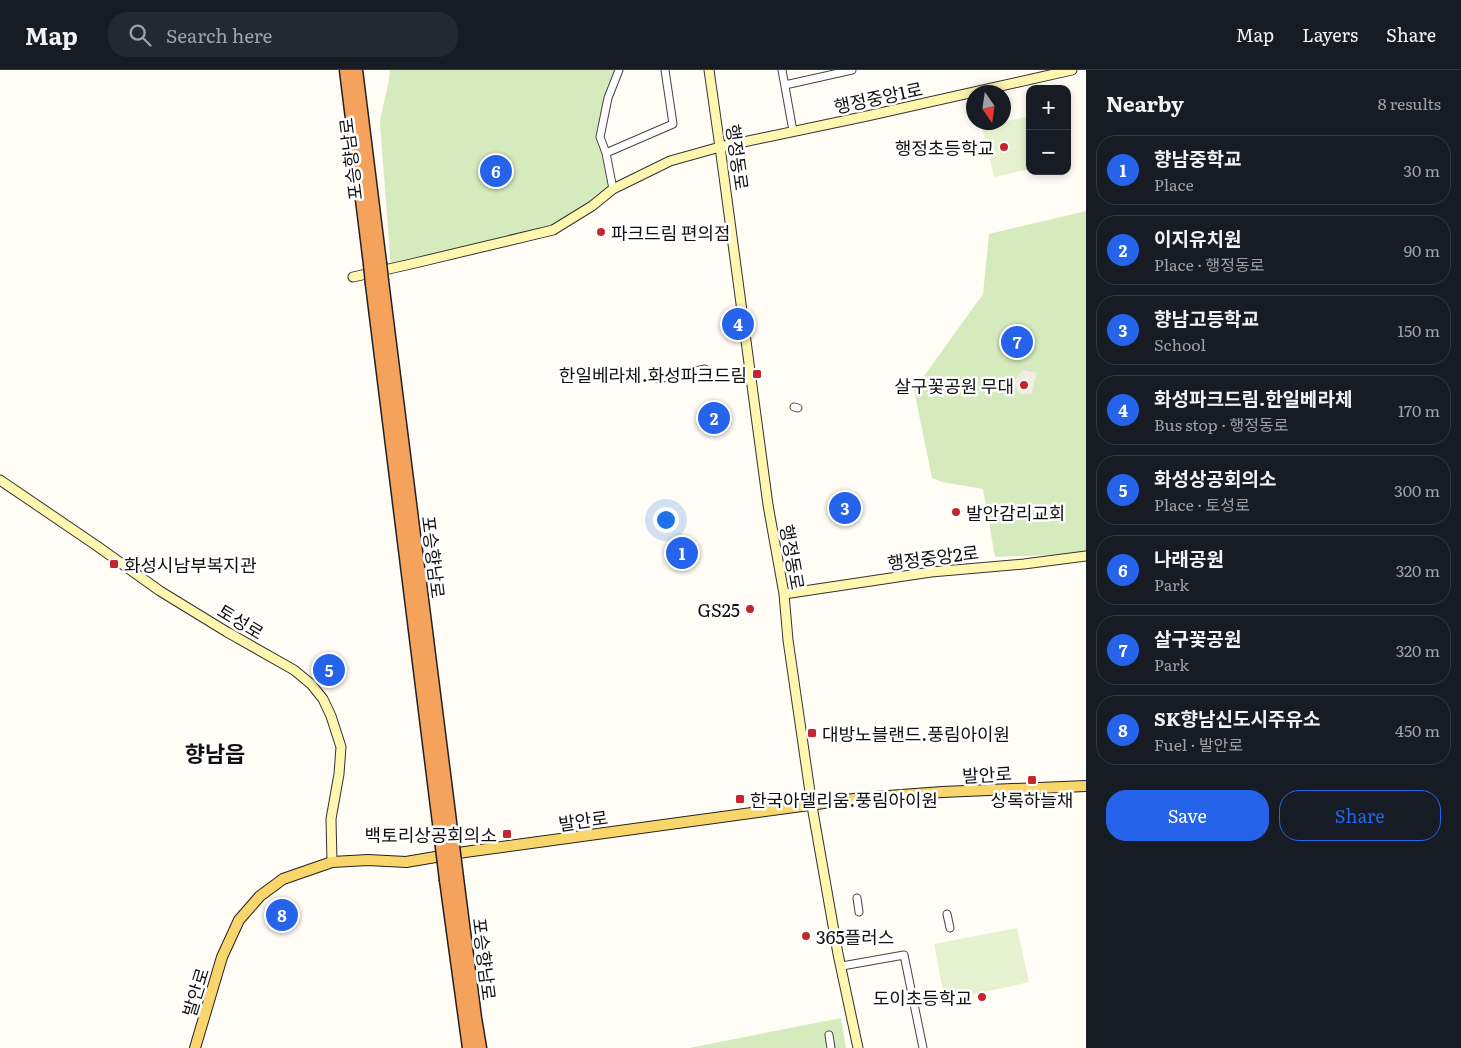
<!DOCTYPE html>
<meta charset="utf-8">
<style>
body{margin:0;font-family:Literata,"Noto Sans KR",serif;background:#242831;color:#f1f3f6}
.controls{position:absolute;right:15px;top:15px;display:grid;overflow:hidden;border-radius:10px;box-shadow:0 2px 8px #0003}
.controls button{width:45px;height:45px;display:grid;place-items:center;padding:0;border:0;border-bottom:1px solid #363941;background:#171b24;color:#f1f3f6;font:25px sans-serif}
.compass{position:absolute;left:966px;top:15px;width:45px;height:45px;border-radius:50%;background:#171b24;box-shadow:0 2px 8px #0003;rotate:167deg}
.you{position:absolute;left:665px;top:449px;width:18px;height:18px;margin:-12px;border:4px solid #fff;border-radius:50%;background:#1a73e8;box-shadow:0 0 0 8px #1a73e833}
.badge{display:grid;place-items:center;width:32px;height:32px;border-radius:50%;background:#2563eb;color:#fff;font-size:16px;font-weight:700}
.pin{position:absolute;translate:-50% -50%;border:2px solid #fff;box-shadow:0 1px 5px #0006}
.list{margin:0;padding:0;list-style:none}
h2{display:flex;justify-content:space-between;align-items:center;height:65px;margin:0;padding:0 20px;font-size:21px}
h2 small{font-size:16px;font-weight:400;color:#9ea1a6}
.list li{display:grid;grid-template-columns:32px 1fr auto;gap:15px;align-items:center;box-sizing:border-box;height:70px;margin:0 10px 10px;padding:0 10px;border:1px solid #363941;border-radius:20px}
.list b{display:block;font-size:19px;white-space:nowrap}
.list p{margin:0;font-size:16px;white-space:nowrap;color:#9ea1a6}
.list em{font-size:16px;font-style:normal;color:#9ea1a6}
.actions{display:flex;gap:10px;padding:15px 20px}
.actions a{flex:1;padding:11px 0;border:1px solid #2563eb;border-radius:20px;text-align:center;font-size:18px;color:#2563eb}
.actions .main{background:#2563eb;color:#fff}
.icon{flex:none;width:28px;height:28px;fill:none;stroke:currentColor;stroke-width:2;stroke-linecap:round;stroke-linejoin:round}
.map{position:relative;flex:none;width:1086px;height:978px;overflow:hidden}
header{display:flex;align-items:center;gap:30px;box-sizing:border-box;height:70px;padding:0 25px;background:#171b24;border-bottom:1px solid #363941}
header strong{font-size:24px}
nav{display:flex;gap:28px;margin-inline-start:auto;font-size:18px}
.search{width:350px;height:45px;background:#242831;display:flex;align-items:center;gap:12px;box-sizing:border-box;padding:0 18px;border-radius:20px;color:#9ea1a6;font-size:19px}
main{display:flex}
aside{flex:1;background:#171b24}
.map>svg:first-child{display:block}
.green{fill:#d5ebbd}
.pitch{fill:#e6f2cf}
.plaza{fill:#f1ede2}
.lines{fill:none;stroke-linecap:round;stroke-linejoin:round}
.street-casing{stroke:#444;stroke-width:9}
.secondary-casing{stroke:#333;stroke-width:11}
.primary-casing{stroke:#222;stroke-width:12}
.highway-casing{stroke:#222;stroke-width:15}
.street{stroke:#fff;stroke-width:7}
.secondary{stroke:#fff6b0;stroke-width:9}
.primary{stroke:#f9d66b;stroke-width:10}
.highway{stroke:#f5a25d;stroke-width:12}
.highway-bridge-casing{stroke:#222;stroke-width:15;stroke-linecap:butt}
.highway-bridge{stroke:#f5a25d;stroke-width:12}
.poi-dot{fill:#c4262e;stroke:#fff;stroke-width:2}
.labels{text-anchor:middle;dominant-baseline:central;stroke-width:5;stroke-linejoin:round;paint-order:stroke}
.street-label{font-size:18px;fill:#111;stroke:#fff}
.poi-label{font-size:18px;fill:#111;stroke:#fff;text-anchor:end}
.district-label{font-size:22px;font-weight:bold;fill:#111;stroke:#fff}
</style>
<header>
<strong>Map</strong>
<div class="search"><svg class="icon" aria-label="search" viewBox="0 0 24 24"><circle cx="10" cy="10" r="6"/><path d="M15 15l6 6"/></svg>Search here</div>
<nav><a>Map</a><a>Layers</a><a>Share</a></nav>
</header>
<main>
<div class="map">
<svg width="1086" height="978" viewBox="0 0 1086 978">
<rect width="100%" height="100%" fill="#fffdf5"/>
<!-- green -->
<path class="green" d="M390,0H619L600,66L613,119L553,160L391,198L380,53C382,35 389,18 390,0Z
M1086,141V484L995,487L983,419L942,412L932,408L914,320L983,224L989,164Z
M841,948L846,978H689Z"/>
<!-- pitch -->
<path class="pitch" d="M1030,46V99L994,107L982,57Z
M1017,858L1029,912L945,931L934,874Z"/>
<!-- plaza -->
<path class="plaza" d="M1023,300L1037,303L1031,324H1020L1016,318L1014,312L1017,307Z"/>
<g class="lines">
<!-- street casing -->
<g class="street-casing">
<path id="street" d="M782,0L793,61
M785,15L852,0
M606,83L673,54L665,0
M613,119L606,83L600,67L608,28L619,0
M658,309L705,299
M794,337L798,338
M857,828L859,842
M947,844L950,858
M842,896L904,885L923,978
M829,965L831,978"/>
</g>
<!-- secondary casing -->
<g class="secondary-casing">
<path id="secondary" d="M709,0L720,77L768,435L784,524L788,570L812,736L838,884L858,978
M353,207L411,194L553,160L592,136L613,119L670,91L720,77L867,46L1072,0
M0,410L97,476L160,521L227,562L294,600L311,614L323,629L331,646L341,677L339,704L331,749L332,792
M784,524L931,502L1024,494L1086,486"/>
</g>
<!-- primary casing -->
<g class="primary-casing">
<path id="primary" d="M195,978L222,887L239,850L260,826L283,809L332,792L368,790L406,792L465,782L861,728L942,722L1086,716"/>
</g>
<!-- highway casing -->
<g class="highway-casing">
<path id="highway" d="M346,0L370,194
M356,0L380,193
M382,211L451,760
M372,214L440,761
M457,808L475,948L480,978
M446,810L469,978"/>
</g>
<!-- street -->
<use href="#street" class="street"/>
<!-- secondary -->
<use href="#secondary" class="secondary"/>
<!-- primary -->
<use href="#primary" class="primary"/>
<!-- highway -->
<use href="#highway" class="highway"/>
<!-- highway-bridge casing -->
<g class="highway-bridge-casing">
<path id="highway-bridge" d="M380,193L382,211
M370,194L372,214
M451,760L457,808
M440,761L446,810"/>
</g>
<!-- highway-bridge -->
<use href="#highway-bridge" class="highway-bridge"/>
</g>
<!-- markers -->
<g class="poi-dot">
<circle cx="1004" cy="77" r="5"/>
<circle cx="601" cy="162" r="5"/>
<rect x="752" y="299" width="10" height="10" rx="2.5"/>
<circle cx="1024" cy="315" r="5"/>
<circle cx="956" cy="442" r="5"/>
<rect x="109" y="489" width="10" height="10" rx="2.5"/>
<circle cx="750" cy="539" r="5"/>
<rect x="807" y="658" width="10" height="10" rx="2.5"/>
<rect x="1027" y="705" width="10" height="10" rx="2.5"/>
<rect x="735" y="724" width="10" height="10" rx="2.5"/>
<rect x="502" y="759" width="10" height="10" rx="2.5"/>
<circle cx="806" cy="866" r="5"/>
<circle cx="982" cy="927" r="5"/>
</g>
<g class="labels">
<!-- street labels -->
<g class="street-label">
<text transform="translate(878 27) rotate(-12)">행정중앙1로</text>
<text transform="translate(738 87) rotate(82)">행정동로</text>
<text transform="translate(350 89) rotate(-97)">포승향남로</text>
<text transform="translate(434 487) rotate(83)">포승향남로</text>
<text transform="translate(793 487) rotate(80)">행정동로</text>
<text transform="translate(933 487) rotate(-7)">행정중앙2로</text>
<text transform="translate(241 551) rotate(31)">토성로</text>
<text transform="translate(987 704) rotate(-3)">발안로</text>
<text transform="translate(583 750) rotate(-8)">발안로</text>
<text transform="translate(485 889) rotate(83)">포승향남로</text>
<text transform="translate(195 922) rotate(-73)">발안로</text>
</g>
<!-- poi labels -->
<g class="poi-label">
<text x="994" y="77">행정초등학교</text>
<text x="611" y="162" text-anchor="start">파크드림 편의점</text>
<text x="747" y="304">한일베라체.화성파크드림</text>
<text x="1014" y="315">살구꽃공원 무대</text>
<text x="966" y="442" text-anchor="start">발안감리교회</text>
<text x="124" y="494" text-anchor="start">화성시남부복지관</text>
<text x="740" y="539">GS25</text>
<text x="822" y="663" text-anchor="start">대방노블랜드.풍림아이원</text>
<text x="750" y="729" text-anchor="start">한국아델리움.풍림아이원</text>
<text x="1032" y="729" text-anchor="middle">상록하늘채</text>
<text x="497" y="764">백토리상공회의소</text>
<text x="816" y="866" text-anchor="start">365플러스</text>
<text x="972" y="927">도이초등학교</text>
</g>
<!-- district labels -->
<g class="district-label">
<text x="215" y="682">향남읍</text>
</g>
</g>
</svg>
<div class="controls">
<button>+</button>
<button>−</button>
</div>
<svg class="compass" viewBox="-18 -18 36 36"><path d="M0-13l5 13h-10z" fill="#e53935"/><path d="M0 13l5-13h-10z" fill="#9ea1a6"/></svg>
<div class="you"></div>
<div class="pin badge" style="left:682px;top:483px">1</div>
<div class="pin badge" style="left:714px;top:348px">2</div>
<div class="pin badge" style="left:845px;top:438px">3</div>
<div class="pin badge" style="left:738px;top:254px">4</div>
<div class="pin badge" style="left:329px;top:600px">5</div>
<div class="pin badge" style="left:496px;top:101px">6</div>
<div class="pin badge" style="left:1017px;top:272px">7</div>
<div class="pin badge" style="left:282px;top:845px">8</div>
</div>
<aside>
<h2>Nearby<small>8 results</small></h2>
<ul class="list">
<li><span class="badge">1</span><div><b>향남중학교</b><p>Place</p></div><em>30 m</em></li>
<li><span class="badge">2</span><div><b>이지유치원</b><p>Place · 행정동로</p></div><em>90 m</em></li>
<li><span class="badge">3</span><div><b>향남고등학교</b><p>School</p></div><em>150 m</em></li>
<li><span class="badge">4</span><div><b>화성파크드림.한일베라체</b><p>Bus stop · 행정동로</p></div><em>170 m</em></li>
<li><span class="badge">5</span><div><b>화성상공회의소</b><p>Place · 토성로</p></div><em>300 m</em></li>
<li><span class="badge">6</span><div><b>나래공원</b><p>Park</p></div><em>320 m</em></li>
<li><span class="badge">7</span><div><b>살구꽃공원</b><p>Park</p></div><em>320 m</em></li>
<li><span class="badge">8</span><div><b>SK향남신도시주유소</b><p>Fuel · 발안로</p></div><em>450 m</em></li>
</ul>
<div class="actions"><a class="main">Save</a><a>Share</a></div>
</aside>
</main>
